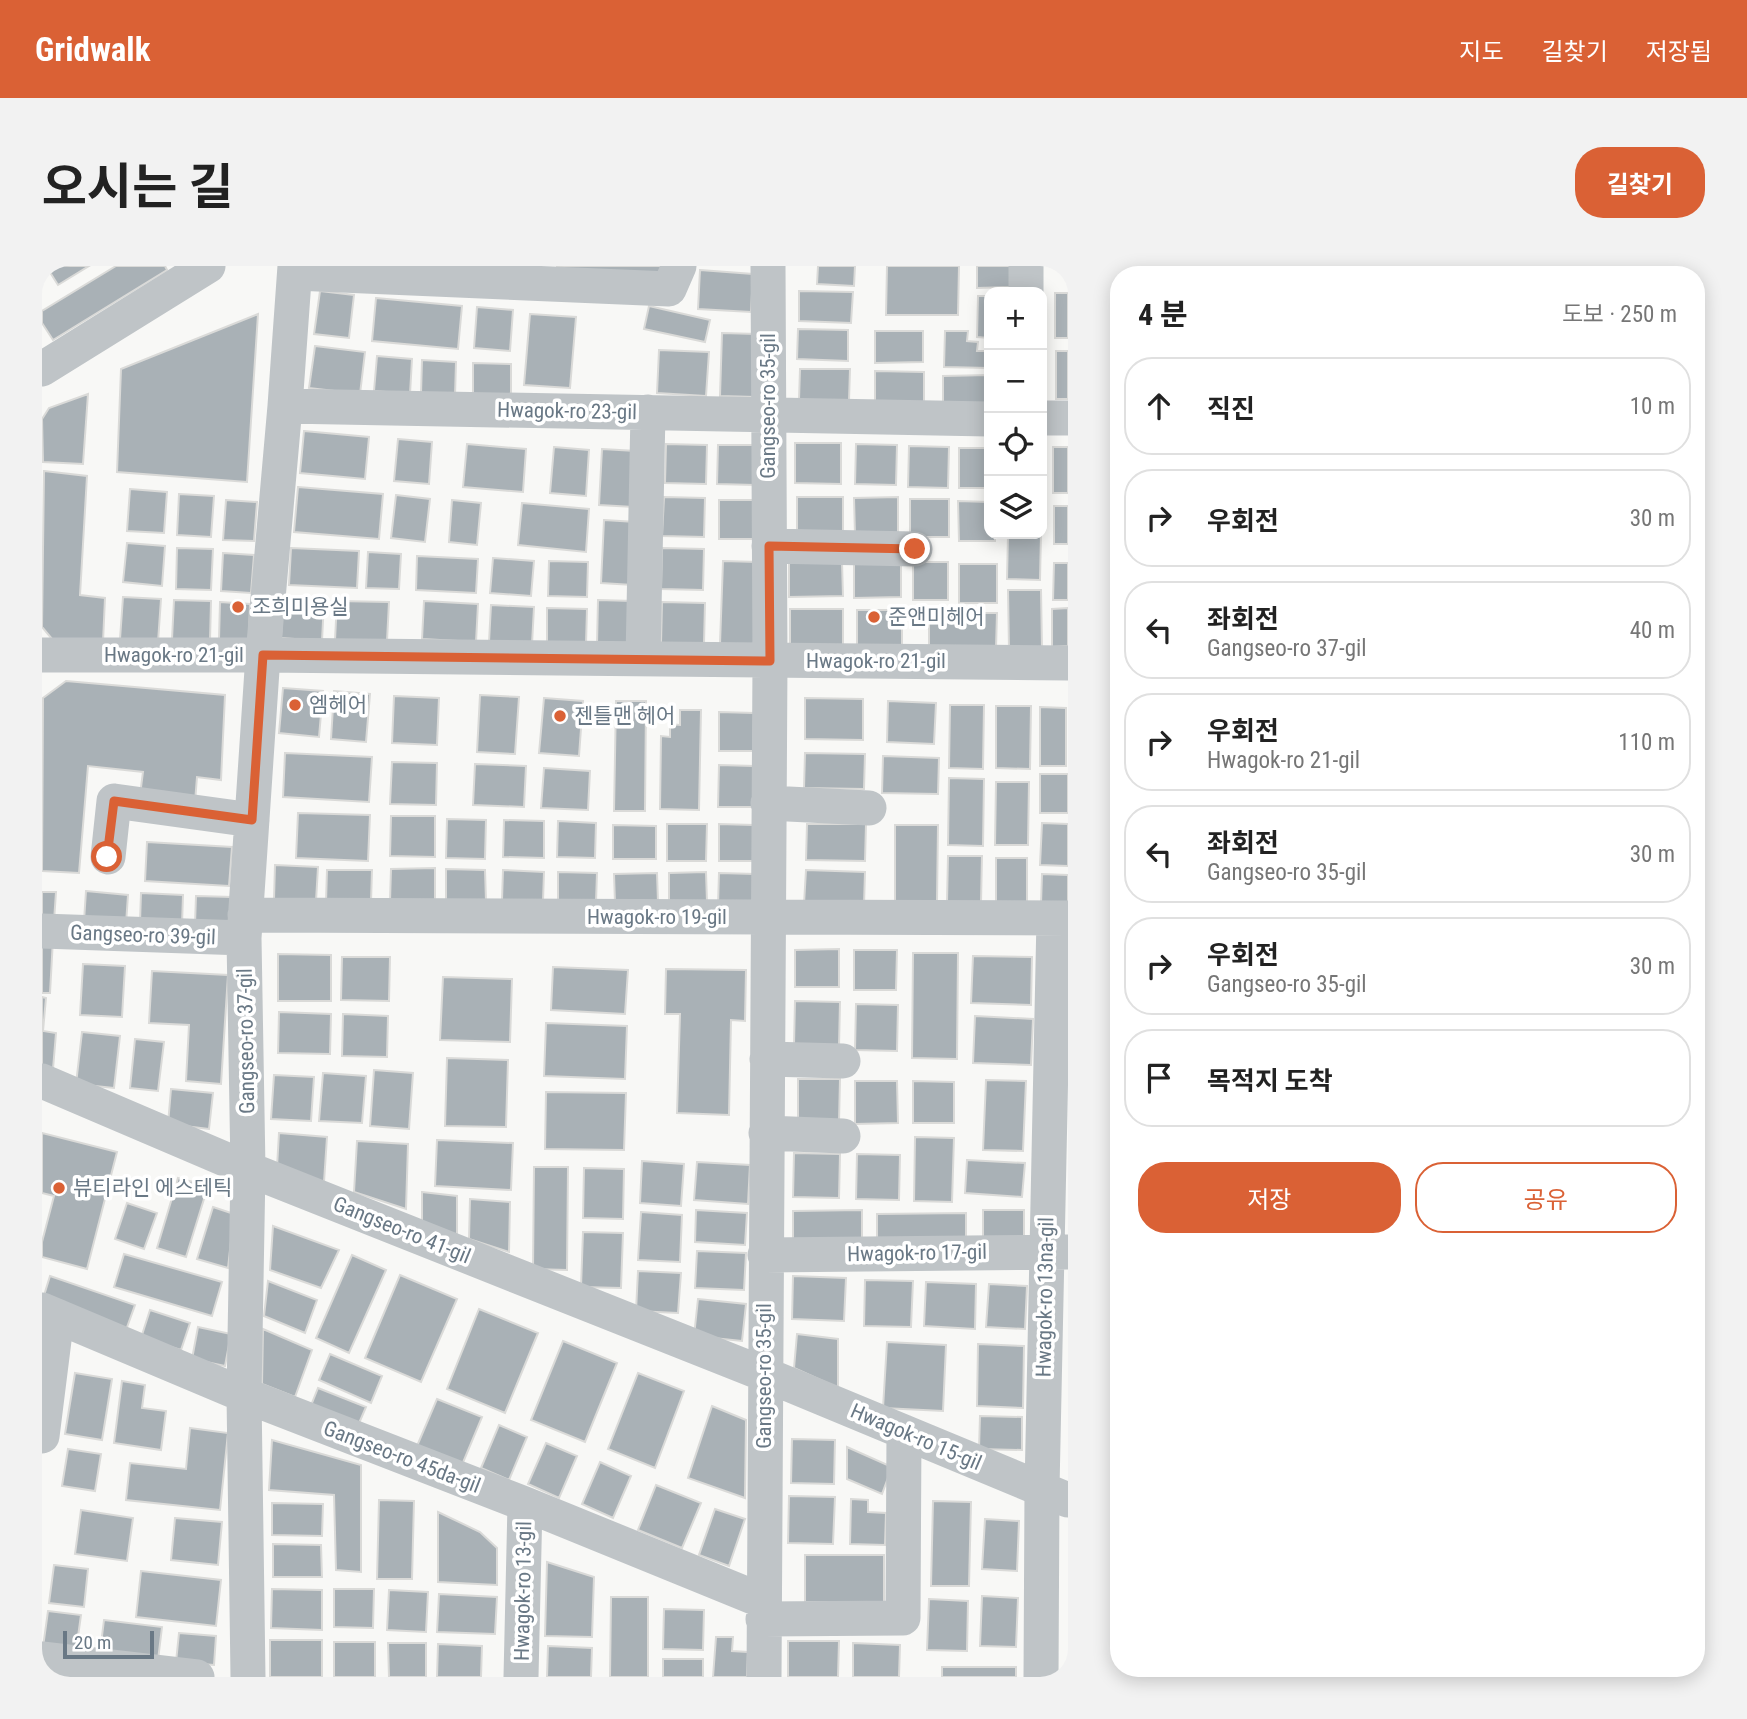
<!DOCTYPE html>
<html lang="ko">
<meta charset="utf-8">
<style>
body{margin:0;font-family:"Roboto Condensed","Noto Sans KR",sans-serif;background:#f2f2f2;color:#222}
.controls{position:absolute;right:21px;top:21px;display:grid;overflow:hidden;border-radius:14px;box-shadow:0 4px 18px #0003}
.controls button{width:63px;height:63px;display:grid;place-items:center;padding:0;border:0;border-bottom:2px solid #e0e0e0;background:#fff;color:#222;font:35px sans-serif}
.scale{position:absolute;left:21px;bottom:18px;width:91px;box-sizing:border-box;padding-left:7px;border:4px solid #697885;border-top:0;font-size:19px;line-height:24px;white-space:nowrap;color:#697885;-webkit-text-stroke:5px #fff;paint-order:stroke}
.stop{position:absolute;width:21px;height:21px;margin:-16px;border:5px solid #da6135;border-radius:50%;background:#fff}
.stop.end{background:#da6135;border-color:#fff;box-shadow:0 2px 7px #0008}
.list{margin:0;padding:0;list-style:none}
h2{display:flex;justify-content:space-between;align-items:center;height:91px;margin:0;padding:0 28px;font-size:30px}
h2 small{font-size:23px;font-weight:400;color:#767676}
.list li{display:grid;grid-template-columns:46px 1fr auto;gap:21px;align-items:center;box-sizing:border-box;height:98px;margin:0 14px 14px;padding:0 14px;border:2px solid #e0e0e0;border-radius:28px}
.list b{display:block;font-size:26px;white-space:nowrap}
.list p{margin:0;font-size:23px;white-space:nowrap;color:#767676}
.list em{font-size:23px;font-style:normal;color:#767676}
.actions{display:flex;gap:14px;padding:21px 28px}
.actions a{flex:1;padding:16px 0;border:2px solid #da6135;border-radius:28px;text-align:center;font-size:24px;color:#da6135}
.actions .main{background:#da6135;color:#fff}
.icon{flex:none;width:38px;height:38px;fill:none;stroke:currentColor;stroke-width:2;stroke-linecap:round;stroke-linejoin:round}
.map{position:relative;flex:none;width:1026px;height:1411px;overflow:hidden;border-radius:28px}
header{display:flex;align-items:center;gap:42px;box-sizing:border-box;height:98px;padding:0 35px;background:#da6135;color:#fff}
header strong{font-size:33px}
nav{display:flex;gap:38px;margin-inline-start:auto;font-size:24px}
.intro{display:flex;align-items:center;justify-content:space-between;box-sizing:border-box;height:168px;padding:0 42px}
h1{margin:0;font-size:49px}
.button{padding:18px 32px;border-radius:28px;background:#da6135;color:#fff;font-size:24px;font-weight:700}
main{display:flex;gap:42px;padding:0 42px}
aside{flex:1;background:#fff;border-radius:28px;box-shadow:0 4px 18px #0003}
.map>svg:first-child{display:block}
.building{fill:#a9b1b6;stroke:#dadad8;stroke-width:2}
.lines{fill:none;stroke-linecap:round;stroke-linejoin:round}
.minor{stroke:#bfc4c7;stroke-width:35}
.route{stroke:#da6135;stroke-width:9}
.poi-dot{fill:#da6135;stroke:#fff;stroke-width:2.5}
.labels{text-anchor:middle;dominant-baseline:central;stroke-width:7;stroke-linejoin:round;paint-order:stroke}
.street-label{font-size:21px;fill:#697885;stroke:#fff}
.poi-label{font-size:21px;fill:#697885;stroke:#fff;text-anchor:start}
</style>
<header>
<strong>Gridwalk</strong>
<nav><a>지도</a><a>길찾기</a><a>저장됨</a></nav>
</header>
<div class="intro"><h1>오시는 길</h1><a class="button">길찾기</a></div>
<main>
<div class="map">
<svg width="1026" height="1411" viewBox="0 0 1026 1411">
<rect width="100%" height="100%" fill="#f8f8f6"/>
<!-- building -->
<path class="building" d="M4,0H47L16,19Z
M74,0H123L125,4L11,74L0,57V45Z
M515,0H622L621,13L515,6Z
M776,0H813L812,20L775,18Z
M845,0H917L916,49H844Z
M935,0H968V21L935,22Z
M658,4L711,8L709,46L656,43Z
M278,25L312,29L307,72L272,68Z
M757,25L811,26L809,57L757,55Z
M1013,27H1026V72H1013Z
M936,30H947V72L935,71Z
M334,32L420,40L416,83L330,75Z
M607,40L668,54L663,76L602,63Z
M435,41L471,44L468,85L432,82Z
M216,48L205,216L75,206L79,103Z
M488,48L534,51L528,122L482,119Z
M756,63L806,64V95L755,93Z
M833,65H881V96L833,97Z
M903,65H926L925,75L936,76L935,85H947V102L902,101Z
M680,67L715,68L714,131L678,130Z
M273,80L323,86L318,128L267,122Z
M617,84L667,86L664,130L615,127Z
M1014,85H1026V133H1014Z
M335,90L370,93L368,128L332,125Z
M380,94L414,96L413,130L379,128Z
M431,97L469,98V132L431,131Z
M758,103H808L807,135L757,134Z
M833,105L882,106V140L833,139Z
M947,109V140H901V110Z
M46,128L41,198L1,196L0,153L7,142Z
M262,165L327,171L323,213L258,207Z
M356,173L390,176L387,218L352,215Z
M753,177H799V218L753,217Z
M425,178L484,183L481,226L421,221Z
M624,178L665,179L664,218L623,217Z
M814,178L855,179L854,219L813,218Z
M676,179H713V219L675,218Z
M867,180L907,181L906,222L866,221Z
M512,181L547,184L544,230L508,227Z
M1011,181H1026V227H1011Z
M917,182H947V222H917Z
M560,183L594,185L592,241L557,239Z
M2,205L45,210L38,329L63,332L61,376L10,373L0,361Z
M256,221L341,228L337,273L252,266Z
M88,223L125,226L122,267L85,265Z
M137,228L172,230L169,271L135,269Z
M354,229L388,233L383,276L349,272Z
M622,231L663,232L662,271L620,270Z
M755,231H801V267H755Z
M856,231V269H813L812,232Z
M868,233H907V271H868Z
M184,234L215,236L212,275L181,274Z
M410,234L439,237L435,279L407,276Z
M677,234H716V273H677Z
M916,235L947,236V268H953V275H917Z
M480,237L547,243L544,286L476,279Z
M1012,240H1026V278H1012Z
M562,254L594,256L591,319L559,317Z
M966,268H999L998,314L965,313Z
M85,277L123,280L120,320L81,316Z
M135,282L171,283L169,324L134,323Z
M249,282L317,285L315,322L247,319Z
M620,282L662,283L661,324L619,323Z
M326,286L359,288L357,323L324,322Z
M181,287L212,289L209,327L179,325Z
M375,290L436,293L434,327L374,324Z
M451,292L492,295L489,330L448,327Z
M507,295L546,296L545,331L506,330Z
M681,295L716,296L714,379L678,378Z
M747,296H800L801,330L747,331Z
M871,296H906V334H871Z
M859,297V331L812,332V298Z
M1012,297H1026V334H1011Z
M917,298H955V337H917Z
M966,324H999L1000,383L967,384Z
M81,331L119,333L116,376L78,373Z
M241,333L282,335L280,375L239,372Z
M132,334L169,335L168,375L130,373Z
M556,334L591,335L590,378H555Z
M295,335L347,336L345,375L293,374Z
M382,335L436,338L434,376L380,373Z
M178,336L208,338L207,375L177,373Z
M620,336L663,337L662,378L619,377Z
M449,339L492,341L490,378L447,376Z
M505,342L545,343L544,378H505Z
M1026,342V380L1010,381V343Z
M748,343H801V381H748Z
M815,344H860V381H815Z
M887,347H955L954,382H887Z
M24,415L183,429L179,514L155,511L153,536L98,529L101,506L46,500L37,607L0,605L1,432Z
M241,422L281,425L277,471L237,467Z
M292,425L328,428L324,476L289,473Z
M438,429L477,431L473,488L435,486Z
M352,430L397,432L395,479L350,477Z
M502,432L541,435L537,490L497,487Z
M763,432L821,433V474L763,473Z
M574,435H604L603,545H572Z
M846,435L894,437L892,478L845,476Z
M908,439H942L941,503L907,502Z
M954,440H989L988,503L954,502Z
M998,441L1024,442V500H998Z
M638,444H659L657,544L618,543L619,470L628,471V458L638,459Z
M677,446L712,447L711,485H677Z
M243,487L330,491L327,536L241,531Z
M763,487L823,488L822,523L762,522Z
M841,490L897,492L896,528L840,527Z
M350,496L395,497L394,539L348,538Z
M433,498L484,500L482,541L431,539Z
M677,499L712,500L711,541H676Z
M502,502L548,505L546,544L499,542Z
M998,508H1026V547H998Z
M907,512L942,513L941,580L906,579Z
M954,516H987L986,579H953Z
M256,547L328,549L326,595L254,592Z
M349,550H393V591L348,590Z
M405,553L444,554L443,593L404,592Z
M462,554L502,555V592L461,591Z
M516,555L554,557L553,592L515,591Z
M1000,557L1026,558V600L998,599Z
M625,558H665L664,595H625Z
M677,558L711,559V595H677Z
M765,558H824L823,595L764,594Z
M571,559L614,560V593H571Z
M853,559H896L895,635H853Z
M105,576L190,581L187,620L103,615Z
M906,590H940L939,637L905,636Z
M954,592H985V637H954Z
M233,599L276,601L274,635L232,633Z
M393,602V635H348L349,603Z
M404,603L443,604L444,635H404Z
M285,604H330L329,636H284Z
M461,604L502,606L501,635L460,634Z
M764,604L823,606L822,639L762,638Z
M516,606L555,607L554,636L516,635Z
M664,606L665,636L627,637V607Z
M615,607L616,636L573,637L572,608Z
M677,607L713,608L712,639H676Z
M1000,608L1026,609V638H999Z
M44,625L86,629L84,658L42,655Z
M0,626H14L12,655L0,654Z
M99,627L141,629L140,659L98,656Z
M154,630L190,631L188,659L153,658Z
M0,673H11L8,727H0Z
M797,683V721H753V684Z
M812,684H855L854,724H812Z
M871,687H916L915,793L870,792Z
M236,688L289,689V735H236Z
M931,690L990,691L989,739L929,737Z
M300,691H348L347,735L299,734Z
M41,698L83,700L80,751L38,749Z
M511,701L586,704L583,748L509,744Z
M624,703L704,704L703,755L689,754L687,849L635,847L638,748H623Z
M110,705L186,709L179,818L144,815L147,759L107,757Z
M401,711L470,713L468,776L398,774Z
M0,731L4,732L1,765L14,767L11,803L0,800Z
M753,735L798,736L797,780L752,779Z
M814,738L856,739L855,785L813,784Z
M237,746L289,748L288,788L236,787Z
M301,748L346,750L345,791L300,790Z
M933,750L991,753L989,799L931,797Z
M504,757L585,760L583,813L502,810Z
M40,766L78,770L72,822L34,818Z
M93,773L122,776L116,825L88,822Z
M405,792L466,794L464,861L403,860Z
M332,804L371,807L367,863L328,860Z
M281,807L324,810L320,857L277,855Z
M232,809L272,811L269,855L229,853Z
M756,813H798L797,856L756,855Z
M944,814L984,815L981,885L941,884Z
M813,815H855L856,857L813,858Z
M871,815L912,816V857H871Z
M129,823L171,827L167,863L126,858Z
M504,826L584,827L582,884L503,883Z
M0,867L75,886L45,1003L0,991V976L12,930L0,927Z
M237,867L285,871L282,916L235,901Z
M873,871L912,872L910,936L872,935Z
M395,874L471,877L469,924L393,920Z
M315,875L366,878L364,943L312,926Z
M752,887L798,888L797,932L751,931Z
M815,888L858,889L857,934L814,933Z
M925,894L983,897L980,931L923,927Z
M600,895L642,898L639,940L598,937Z
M655,896L708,899L706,938L652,934Z
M492,901H526L525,1004L491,1003Z
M542,902L582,903L581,953L541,952Z
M136,912L166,920L144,991L115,982Z
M380,926L415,930V969L380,959Z
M428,933L468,936L467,986L427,973Z
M85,937L115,947L102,983L73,973Z
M171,941L192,948L186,1002L155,993Z
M654,944L705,947L703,979L653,976Z
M820,944V974H751V945Z
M941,944H982V972H941Z
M599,946L640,949L638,996L596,994Z
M924,947V973L835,975V948Z
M231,960L297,984L279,1022L228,1004Z
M541,966L581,967L579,1022L539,1021Z
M655,985L704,987L702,1024L653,1022Z
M82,988L180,1016L170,1050L72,1021Z
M310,989L344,1004L307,1087L274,1072Z
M596,1005L639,1007L636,1047L594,1045Z
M358,1009L415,1033L379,1116L323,1092Z
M8,1010L93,1039L84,1064L0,1036Z
M751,1010L804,1012L802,1055L750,1053Z
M823,1014L871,1015L869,1061L822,1060Z
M226,1015L275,1034L263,1067L222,1050Z
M884,1016L934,1018L933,1063L882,1060Z
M947,1018L985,1020L983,1063L944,1061Z
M656,1033L704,1038L700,1075L652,1070Z
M437,1043L496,1067L463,1147L405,1123Z
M108,1044L148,1057L139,1084L99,1072Z
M156,1061L189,1068L183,1100L150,1093Z
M221,1063L270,1084L253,1131L220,1118Z
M755,1068L796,1073V1122L752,1102Z
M521,1075L575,1097L543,1176L489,1154Z
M845,1076L904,1079L901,1145L841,1142Z
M936,1078L982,1080L981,1142L935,1140Z
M288,1088L340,1110L329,1137L277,1114Z
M33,1107L70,1113L60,1174L23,1168Z
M596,1107L642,1125L613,1202L566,1183Z
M80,1115L103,1119L100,1142L124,1145L119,1184L72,1177Z
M276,1122L324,1141L315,1162L268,1142Z
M395,1133L440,1151L420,1199L375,1180Z
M670,1140L704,1154L703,1232L646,1212Z
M938,1150L980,1151V1184L937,1183Z
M457,1159L485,1171L467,1214L439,1202Z
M148,1162L186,1167L178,1244L84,1234L88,1197L144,1203Z
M750,1173L793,1174L792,1218L749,1217Z
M230,1174L319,1199V1306L294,1304L292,1229L227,1224Z
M504,1177L535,1190L517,1232L486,1218Z
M805,1181L850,1201L840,1228L805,1213Z
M26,1183L59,1188L53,1225L20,1220Z
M558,1196L589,1210L571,1252L540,1238Z
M614,1219L659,1237L640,1282L596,1264Z
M747,1230L793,1231L791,1278L746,1277Z
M809,1233L826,1234V1246L844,1247L843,1279L808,1278Z
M337,1234L372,1235L370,1313H335Z
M891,1235L929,1236L927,1320H889Z
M230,1237L281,1238L280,1270L230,1269Z
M673,1243L703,1253L687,1300L657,1289Z
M39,1244L91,1252L85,1295L33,1288Z
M396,1246L438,1266L455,1282V1319L396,1316Z
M133,1252L180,1256L176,1299L129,1294Z
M943,1253L977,1255L975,1305L940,1303Z
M231,1278L279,1279L280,1311H231Z
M763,1289H842V1336H763Z
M505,1296L552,1311L550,1371L503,1370Z
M12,1299L46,1303L42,1341L7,1337Z
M99,1305L179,1314L174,1360L94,1351Z
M230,1323L280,1324V1364L229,1362Z
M292,1323H332L331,1362L292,1361Z
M347,1324L386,1326L384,1366L345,1364Z
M397,1328L455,1331L453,1368L395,1366Z
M940,1330L976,1332L974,1381L938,1380Z
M569,1331H606V1411H568Z
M887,1333L926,1335L925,1385L885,1384Z
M622,1343L662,1344L661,1384L621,1383Z
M6,1345L39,1349L34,1385L1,1381Z
M62,1354L120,1361L116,1394L58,1386Z
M137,1367L174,1370L172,1399L134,1396Z
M674,1371H691L690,1385L706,1386L705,1411H671Z
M228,1374H280V1411H228Z
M746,1375H797L796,1411H746Z
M292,1376H333V1411H292Z
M346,1377H384V1411H347Z
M811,1377L858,1379L857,1411H811Z
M396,1378L440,1380L439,1411H395Z
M506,1380L550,1382L549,1411H505Z
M621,1393H661V1411H621Z
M900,1401H974V1411H900Z"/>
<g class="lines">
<!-- minor -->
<path class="minor" d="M253,0L243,140L947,153
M984,0V26
M253,7L627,23L637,0
M0,103L166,0
M1000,152H1026
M727,280L873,283
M0,389H221L1026,397
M601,393L606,146
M726,537L827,542
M66,591L72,535L210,554
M203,649L1026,652
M0,665L202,672
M725,793L801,795
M0,815L206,903L722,1108L1026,1234
M724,867L801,870
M723,989L1026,986
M0,1044L202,1129L483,1238L721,1335
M0,1170L15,1050
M721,1353L861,1352L862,1166
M0,1393L155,1411
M206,1411L202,1129L206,903L202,672L221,389L243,140
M479,1411L483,1238
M722,1411L728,395L726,0
M999,1411L1000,1223L1012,652"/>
</g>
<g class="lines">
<!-- route -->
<path class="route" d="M65,591L72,535L210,554L221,389L728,395L727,280L873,283"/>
</g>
<!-- markers -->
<g class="poi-dot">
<circle cx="196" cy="341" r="7"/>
<circle cx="832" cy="351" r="7"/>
<circle cx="253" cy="439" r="7"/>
<circle cx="518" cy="450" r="7"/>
<circle cx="17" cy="922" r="7"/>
</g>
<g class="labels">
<!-- street labels -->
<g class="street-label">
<text transform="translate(726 140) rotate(-90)">Gangseo-ro 35-gil</text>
<text transform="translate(525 145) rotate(1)">Hwagok-ro 23-gil</text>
<text x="132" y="389">Hwagok-ro 21-gil</text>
<text x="834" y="395">Hwagok-ro 21-gil</text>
<text x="615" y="651">Hwagok-ro 19-gil</text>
<text transform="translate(101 669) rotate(2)">Gangseo-ro 39-gil</text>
<text transform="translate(204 775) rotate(-91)">Gangseo-ro 37-gil</text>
<text transform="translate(360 964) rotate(22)">Gangseo-ro 41-gil</text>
<text transform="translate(875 987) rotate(-1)">Hwagok-ro 17-gil</text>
<text transform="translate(1003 1031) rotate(-89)">Hwagok-ro 13na-gil</text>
<text transform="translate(722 1110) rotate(-90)">Gangseo-ro 35-gil</text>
<text transform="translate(874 1171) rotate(23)">Hwagok-ro 15-gil</text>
<text transform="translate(360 1191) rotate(21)">Gangseo-ro 45da-gil</text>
<text transform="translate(481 1325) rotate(-89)">Hwagok-ro 13-gil</text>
</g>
<!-- poi labels -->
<g class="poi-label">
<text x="210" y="341">조희미용실</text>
<text x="846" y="351">준앤미헤어</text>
<text x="267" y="439">엠헤어</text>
<text x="532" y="450">젠틀맨 헤어</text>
<text x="31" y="922">뷰티라인 에스테틱</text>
</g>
</g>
</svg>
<div class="controls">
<button>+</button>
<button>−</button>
<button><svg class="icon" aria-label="locate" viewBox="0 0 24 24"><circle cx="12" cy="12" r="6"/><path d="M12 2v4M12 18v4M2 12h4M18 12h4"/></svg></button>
<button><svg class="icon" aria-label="layers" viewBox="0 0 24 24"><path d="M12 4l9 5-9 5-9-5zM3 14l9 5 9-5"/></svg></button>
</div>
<div class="scale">20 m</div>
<div class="stop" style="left:65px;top:591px"></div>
<div class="stop end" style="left:873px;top:283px"></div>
</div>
<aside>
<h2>4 분<small>도보 · 250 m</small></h2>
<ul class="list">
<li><svg class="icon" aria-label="ahead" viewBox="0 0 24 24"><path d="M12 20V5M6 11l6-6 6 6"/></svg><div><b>직진</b></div><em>10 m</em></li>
<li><svg class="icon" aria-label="right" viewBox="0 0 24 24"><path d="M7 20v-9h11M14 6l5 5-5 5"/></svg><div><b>우회전</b></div><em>30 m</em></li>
<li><svg class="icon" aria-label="left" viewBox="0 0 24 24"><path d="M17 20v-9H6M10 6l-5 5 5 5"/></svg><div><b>좌회전</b><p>Gangseo-ro 37-gil</p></div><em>40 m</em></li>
<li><svg class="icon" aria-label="right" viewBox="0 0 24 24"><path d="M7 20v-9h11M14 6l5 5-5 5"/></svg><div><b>우회전</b><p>Hwagok-ro 21-gil</p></div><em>110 m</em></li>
<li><svg class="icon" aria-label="left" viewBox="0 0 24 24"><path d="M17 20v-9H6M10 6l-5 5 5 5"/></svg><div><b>좌회전</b><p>Gangseo-ro 35-gil</p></div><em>30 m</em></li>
<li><svg class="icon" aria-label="right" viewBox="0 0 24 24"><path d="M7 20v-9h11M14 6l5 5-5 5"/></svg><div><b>우회전</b><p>Gangseo-ro 35-gil</p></div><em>30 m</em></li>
<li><svg class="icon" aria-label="arrive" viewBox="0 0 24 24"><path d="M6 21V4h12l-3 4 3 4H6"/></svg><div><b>목적지 도착</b></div></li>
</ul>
<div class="actions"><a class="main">저장</a><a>공유</a></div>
</aside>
</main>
